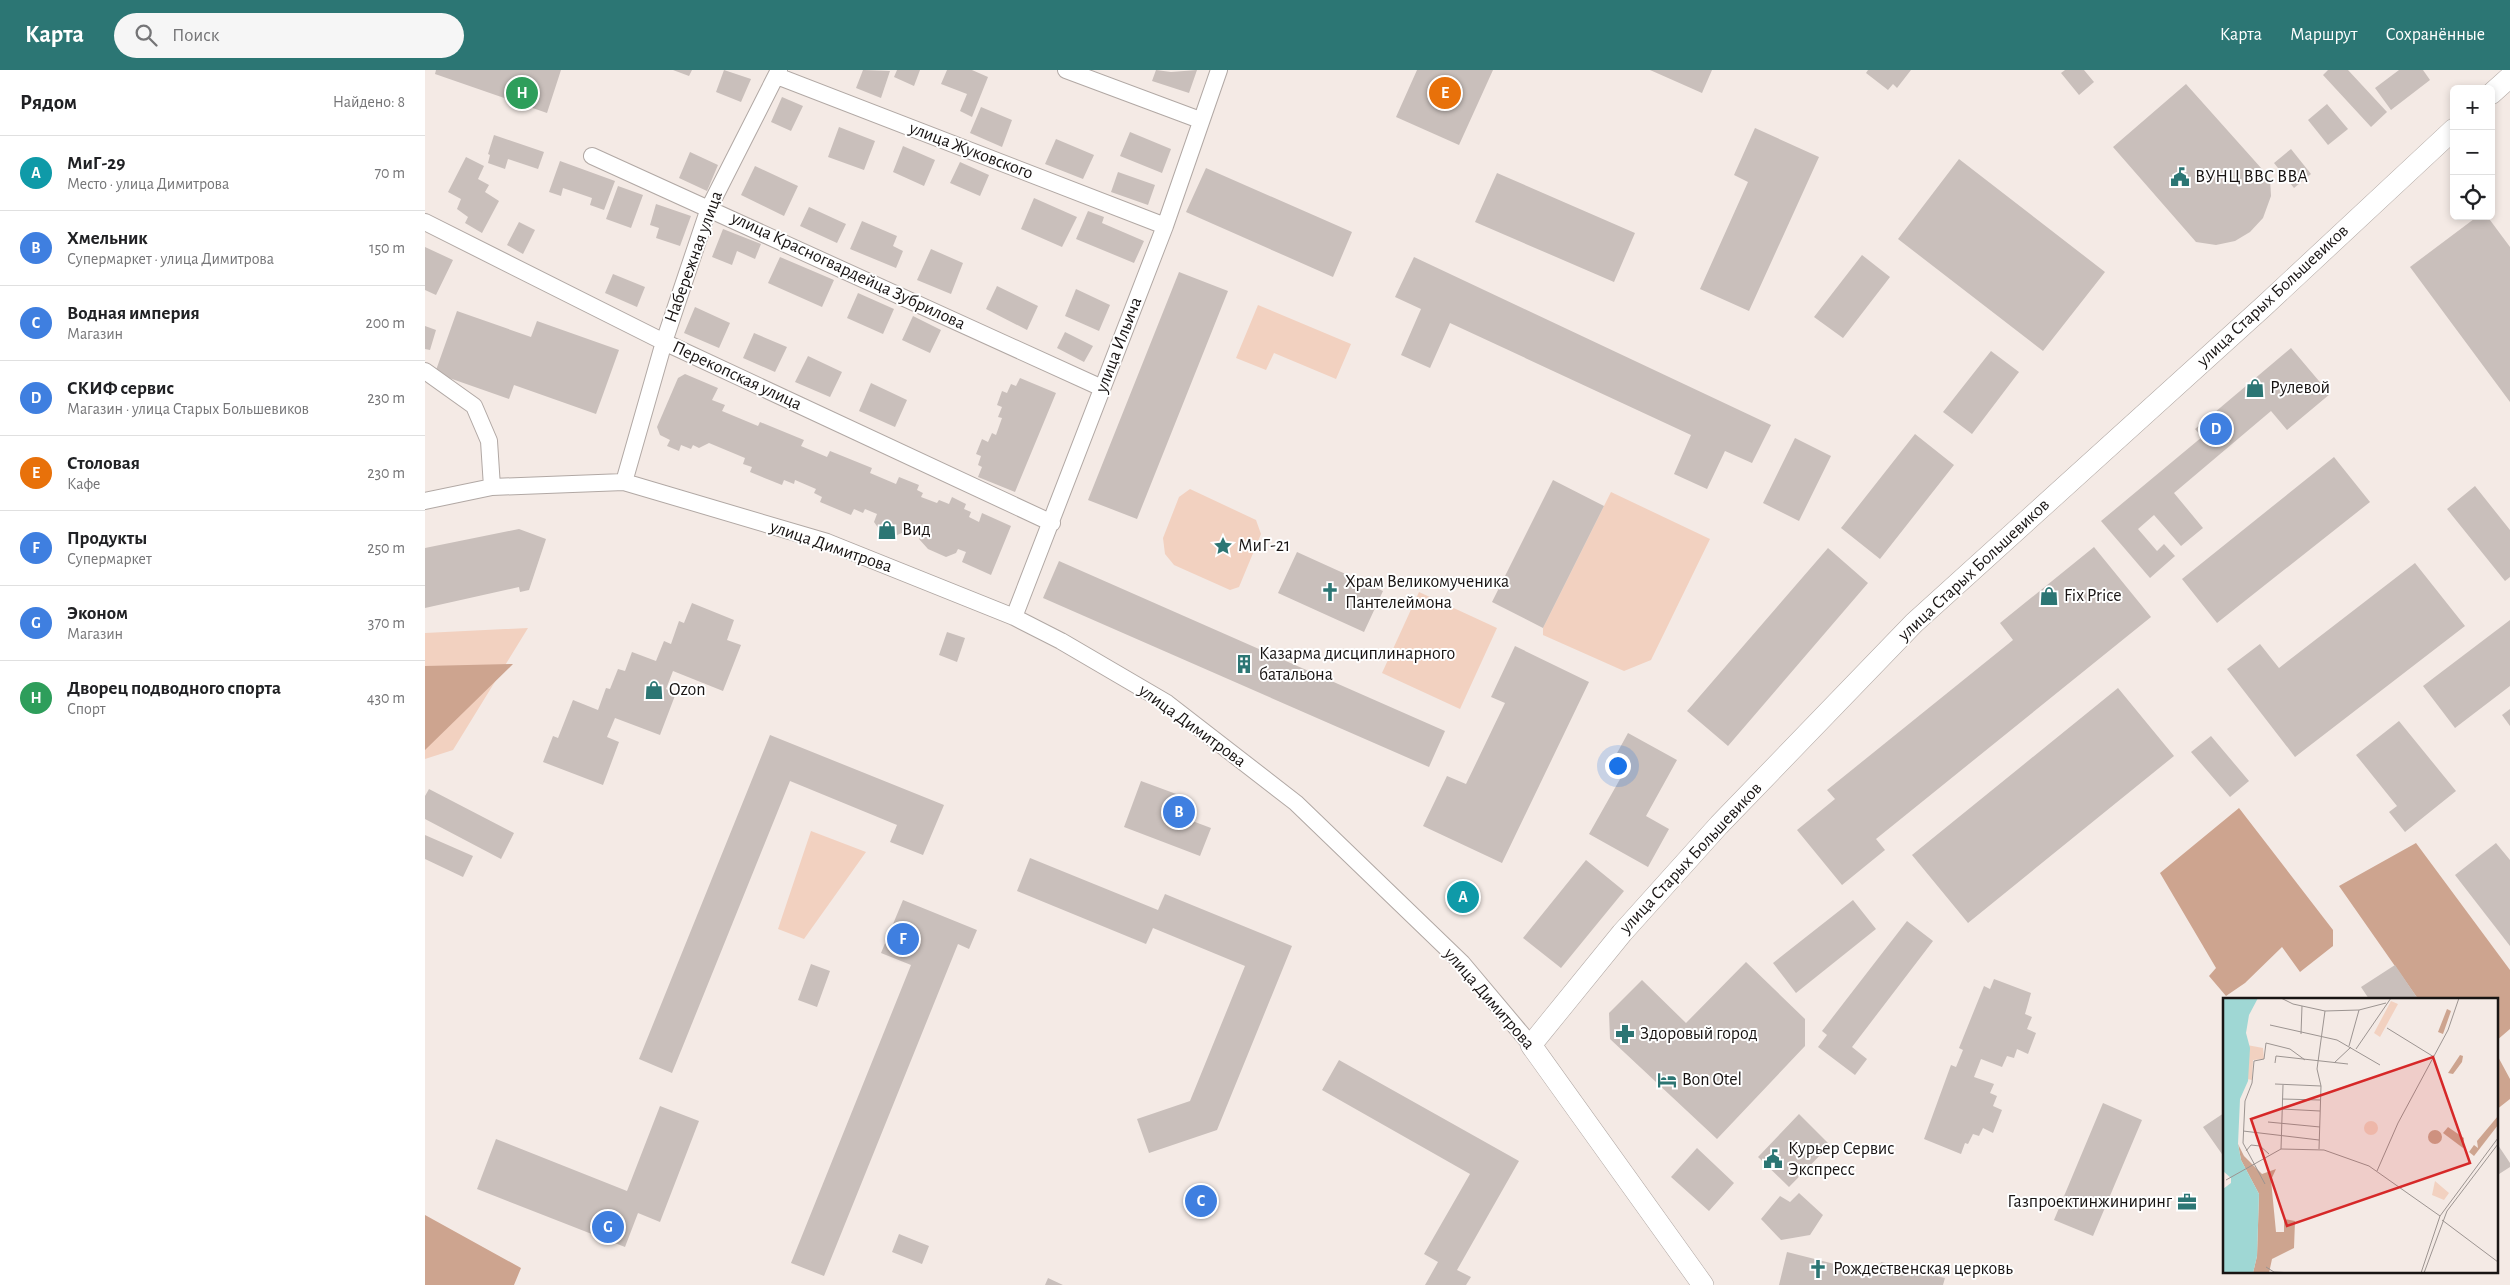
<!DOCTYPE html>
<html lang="ru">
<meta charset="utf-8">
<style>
body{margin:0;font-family:"Alegreya Sans",sans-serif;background:#f6f6f6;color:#202124}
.controls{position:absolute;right:15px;top:15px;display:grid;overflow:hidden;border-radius:8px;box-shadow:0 2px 8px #0003}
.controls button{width:45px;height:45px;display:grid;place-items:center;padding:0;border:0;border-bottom:1px solid #e0e0e0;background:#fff;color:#202124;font:25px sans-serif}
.you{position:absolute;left:1192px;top:695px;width:18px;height:18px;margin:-12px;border:4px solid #fff;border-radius:50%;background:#1a73e8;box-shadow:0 0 0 8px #1a73e833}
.badge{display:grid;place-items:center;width:32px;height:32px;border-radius:50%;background:#2c7674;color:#fff;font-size:16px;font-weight:700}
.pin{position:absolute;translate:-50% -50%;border:2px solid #fff;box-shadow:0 1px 5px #0006}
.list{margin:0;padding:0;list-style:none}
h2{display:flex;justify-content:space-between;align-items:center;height:65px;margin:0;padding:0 20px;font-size:21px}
h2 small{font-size:16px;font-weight:400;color:#757577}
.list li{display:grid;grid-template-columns:32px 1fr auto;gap:15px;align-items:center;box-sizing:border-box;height:75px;padding:0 20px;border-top:1px solid #e0e0e0}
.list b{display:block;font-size:19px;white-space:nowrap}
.list p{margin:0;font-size:16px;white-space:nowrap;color:#757577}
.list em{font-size:16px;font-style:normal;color:#757577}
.icon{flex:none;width:28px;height:28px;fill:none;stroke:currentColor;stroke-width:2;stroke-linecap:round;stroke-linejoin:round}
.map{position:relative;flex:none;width:2085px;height:1215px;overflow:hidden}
header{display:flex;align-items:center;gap:30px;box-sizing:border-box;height:70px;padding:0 25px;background:#2c7674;color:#fff}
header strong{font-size:24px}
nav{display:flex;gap:28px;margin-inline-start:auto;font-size:18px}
.search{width:350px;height:45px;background:#f6f6f6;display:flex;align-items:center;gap:12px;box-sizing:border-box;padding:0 18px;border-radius:28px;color:#757577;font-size:19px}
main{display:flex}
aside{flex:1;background:#fff}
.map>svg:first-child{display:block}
.green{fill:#f2d1c0}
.forest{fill:#cda48f}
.building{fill:#c9bfbb}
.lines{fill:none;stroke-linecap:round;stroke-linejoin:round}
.minor-casing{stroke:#b1a8a4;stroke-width:18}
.tertiary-casing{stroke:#b1a8a4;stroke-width:22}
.minor{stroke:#fff;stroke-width:16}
.tertiary{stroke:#fff;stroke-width:21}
.labels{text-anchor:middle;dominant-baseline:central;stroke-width:4;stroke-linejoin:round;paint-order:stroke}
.street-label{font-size:18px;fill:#181413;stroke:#fff}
.poi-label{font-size:18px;fill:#181413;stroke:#fff;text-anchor:start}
.inset-road{fill:none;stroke:#9c9491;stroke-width:1}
.view{fill:#d62828;fill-opacity:0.15;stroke:#d62828;stroke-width:2.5}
.inset-edge{fill:none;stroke:#181413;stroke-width:2.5}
</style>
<header>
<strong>Карта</strong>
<div class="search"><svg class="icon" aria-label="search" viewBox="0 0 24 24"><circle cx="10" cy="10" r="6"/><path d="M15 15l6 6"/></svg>Поиск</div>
<nav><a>Карта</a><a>Маршрут</a><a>Сохранённые</a></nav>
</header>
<main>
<aside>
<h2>Рядом<small>Найдено: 8</small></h2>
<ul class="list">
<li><span class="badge" style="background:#0f9aa8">A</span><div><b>МиГ-29</b><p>Место · улица Димитрова</p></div><em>70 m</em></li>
<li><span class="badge" style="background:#3f7fe0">B</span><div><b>Хмельник</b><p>Супермаркет · улица Димитрова</p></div><em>150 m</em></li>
<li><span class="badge" style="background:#3f7fe0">C</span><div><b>Водная империя</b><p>Магазин</p></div><em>200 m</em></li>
<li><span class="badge" style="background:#3f7fe0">D</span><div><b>СКИФ сервис</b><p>Магазин · улица Старых Большевиков</p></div><em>230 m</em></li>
<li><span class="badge" style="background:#e8710a">E</span><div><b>Столовая</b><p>Кафе</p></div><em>230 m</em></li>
<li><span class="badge" style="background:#3f7fe0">F</span><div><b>Продукты</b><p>Супермаркет</p></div><em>250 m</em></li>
<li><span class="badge" style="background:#3f7fe0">G</span><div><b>Эконом</b><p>Магазин</p></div><em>370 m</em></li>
<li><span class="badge" style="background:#2e9e5b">H</span><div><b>Дворец подводного спорта</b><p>Спорт</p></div><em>430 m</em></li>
</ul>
</aside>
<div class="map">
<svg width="2085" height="1215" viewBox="0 0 2085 1215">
<rect width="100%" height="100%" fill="#f4eae5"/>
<!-- green -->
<path class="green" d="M833,235L926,274L911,309L849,283L841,300L811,288Z
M765,419L831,450L836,464L814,517L805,520L749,495L740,484L738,468L754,427Z
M1186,422L1285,469L1226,590L1199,601L1118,565V558Z
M994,522L1072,558L1035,639L957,603Z
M103,558L28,680L0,689V563Z
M386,761L441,782L379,869L353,859Z"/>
<!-- forest -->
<path class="forest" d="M88,594L0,680V596Z
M1814,738L1908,860V876L1875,902L1857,877L1820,913L1801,926L1784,906L1791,898L1735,803Z
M1991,773L2085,900V959L2071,971V929H1993L1914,816Z
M2071,983L2085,1009V1029L2071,1040Z
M0,1145L96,1198L89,1215H0Z"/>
<!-- building -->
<path class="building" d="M11,0H136L122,43L10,4Z
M248,0H267L264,6Z
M299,0L326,9L316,32L291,22Z
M438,0L465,1L456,28L431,18Z
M472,0H495L489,16L469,7Z
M522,0H547L563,7L547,47L535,41L542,24L516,14Z
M731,0L746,2L772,0L764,23L727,11Z
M992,0H1068L1034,75L971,47Z
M1225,0H1287L1277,23Z
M1443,0H1486L1472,18L1468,14L1463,20L1441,3Z
M1640,0H1659L1669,12L1654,25L1636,3Z
M1903,0H1923L1962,42L1946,57L1898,5Z
M1974,0H1998L2005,10L1966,40L1950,18Z
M1761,14L1845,108L1846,126L1838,148L1825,162L1810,171L1791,175L1771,172L1688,77Z
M357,27L378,36L366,61L346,52Z
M1902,34L1923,59L1903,75L1883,50Z
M556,37L587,50L577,77L545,63Z
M414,57L450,71L439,100L403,87Z
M1330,58L1394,87L1324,241L1275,219L1323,112L1309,105Z
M705,62L746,79L737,103L695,86Z
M69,65L119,82L113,99L83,89L80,99L63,93L65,85L63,84Z
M631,69L669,85L658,109L620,94Z
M478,76L510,90L499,116L468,102Z
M1866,79L1886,104L1869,118L1849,93Z
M265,82L293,95L282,121L254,108Z
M41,87L59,96L53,109L64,115L60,122L74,131L57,163L40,153L43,147L32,139L36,129L23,122Z
M1534,89L1680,202L1618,281L1473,169Z
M135,91L190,111L179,140L165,135L167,128L138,118L136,126L124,122Z
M535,92L564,105L555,126L525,113Z
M330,96L373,116L359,146L316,125Z
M781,98L927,162L908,207L761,142Z
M693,102L730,115L723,135L686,122Z
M1072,103L1210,163L1189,212L1050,152Z
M193,116L218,125L206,158L181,149Z
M609,128L652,147L637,177L596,159Z
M231,134L266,146L255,176L231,168L234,158L225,155Z
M384,137L421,154L412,173L375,156Z
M663,141L679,147L677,153L719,171L709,193L651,169Z
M2053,146H2062L2085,177V332L1985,197Z
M437,151L472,166L468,176L478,181L471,198L425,179Z
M94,152L110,160L98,184L82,175Z
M298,159L336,174L330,189L312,181L307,195L287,187Z
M0,177L28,190L11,225L0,220Z
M506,179L538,193L526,224L492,210Z
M1437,185L1465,207L1418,268L1389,247Z
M355,187L409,210L397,237L343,213Z
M989,187L1346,355L1327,393L1300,381L1282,419L1249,404L1266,365L1025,253L1005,298L976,285L996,239L970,227Z
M754,202L803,221L712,449L663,430Z
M188,204L220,217L212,237L180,223Z
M572,216L613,236L602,260L561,239Z
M651,219L685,235L674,261L640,246Z
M433,223L469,239L458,264L422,248Z
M270,237L305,253L294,278L259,263Z
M32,241L106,267L112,251L194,280L171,344L89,315L84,329L10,303Z
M488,246L516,260L505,283L477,270Z
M0,256L11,260L5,280L0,279Z
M640,262L668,276L659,292L632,278Z
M329,263L362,277L350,302L318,288Z
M1866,278L1905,324L1862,360L1846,341L1749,423L1778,458L1756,476L1729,445L1713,459L1732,481L1739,474L1750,486L1725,508L1676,451L1777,367L1770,359Z
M1566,281L1594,302L1547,364L1518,342Z
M383,286L417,302L405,327L370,312Z
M260,304L293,318L287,330L300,335L297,341L333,356L335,352L379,370L376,376L402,387L405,381L447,398L445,403L471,414L474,407L494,415L492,420L498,423L496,427L512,433L514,430L524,434L527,427L541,434L539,439L546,442L544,447L554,452L557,443L586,456L566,505L537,492L541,482L533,479L531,483L521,487L503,479L494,469L497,463L482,457L479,462L470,466L454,459L449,452L452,444L440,439L438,443L429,439L426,445L395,432L397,427L389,423L391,419L370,410L369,414L359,410L357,415L325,402L327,397L318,394L320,388L284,373L274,378L268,375L266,379L256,375L254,381L242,376L245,370L235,365L232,357L253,308Z
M595,308L631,323L590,422L553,407L557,397L553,395L556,386L551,384L557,369L563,372L567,363L571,365L577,348L573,347L577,337L572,335L577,321L582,323L586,314L591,316Z
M446,313L482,330L470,357L434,341Z
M1490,364L1529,395L1455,489L1416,458Z
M1370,368L1406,386L1374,451L1338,433Z
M1909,387L1945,432L1792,553L1757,509Z
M1128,410L1179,436L1118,558L1067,532Z
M2050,416L2085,460V507L2080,511L2022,439Z
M94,459L121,469L104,520L95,522L94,517L0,538V478Z
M1669,477L1726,547L1451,769L1460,780L1417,815L1372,760L1410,729L1402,720L1588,570L1575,553Z
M1403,478L1443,513L1303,676L1262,641Z
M872,482L958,521L939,562L853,523Z
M634,491L1020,661L1004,697L618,528Z
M1990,493L2040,556L1870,687L1802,599L1835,574L1854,598Z
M267,533L309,550L302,570L316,575L298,621L248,601L241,619L251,623L235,665L190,648L182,667L194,672L178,715L118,692L128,666L133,668L148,630L173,640L181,618L185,619L193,599L200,601L207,582L231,591L239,571L246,574L254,551L259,553Z
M2085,550V616L2030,658L1998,616Z
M522,562L540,568L532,592L514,585Z
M1090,576L1164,612L1077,793L998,756L1022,706L1041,714L1080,633L1066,627Z
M1693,618L1749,686L1543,853L1487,785Z
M2085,639V656L2077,645Z
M1974,651L2031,721L1980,762L1964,742L1972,736L1931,685Z
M1203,663L1252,690L1221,746L1244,759L1223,797L1164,764L1199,702L1186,694Z
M345,665L519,735L498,785L465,772L472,755L365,711L247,1003L214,989Z
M1786,666L1824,711L1805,727L1766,682Z
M716,711L754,725L750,734L765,740L762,749L786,758L775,786L699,757Z
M4,719L89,763L76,789L0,749V726Z
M0,765L48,786L38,807L0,789Z
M2071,773L2085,790V876L2030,805Z
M605,788L733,840L740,824L867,876L792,1060L724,1083L712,1049L765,1031L820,896L728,858L721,874L592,821Z
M1161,790L1199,821L1136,898L1098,868Z
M478,830L552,860L544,879L533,874L399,1206L366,1193L486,895L456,883Z
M1428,830L1451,859L1371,923L1348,893Z
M1482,851L1508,871L1427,977L1442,989L1430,1005L1393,977L1402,965L1397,961Z
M1321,892L1380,949V976L1292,1069L1185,969L1184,943L1217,910L1261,953Z
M386,894L405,901L392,937L373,930Z
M1970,895L1993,929H1944L1936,917Z
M1569,909L1606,923L1600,944L1607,947L1602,959L1611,963L1603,984L1592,979L1589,988L1582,986L1577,997L1556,989L1549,1007L1569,1014L1565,1023L1572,1026L1568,1036L1577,1040L1568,1063L1558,1058L1554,1066L1548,1064L1543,1074L1540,1073L1536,1084L1499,1069L1526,995L1531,997L1538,980L1534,978L1559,916L1565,919Z
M914,990L1094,1091L1032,1200L1046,1207L1041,1215H1000L1013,1192L999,1184L1045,1104L897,1020Z
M1678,1033L1717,1050L1668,1166L1629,1150Z
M235,1036L274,1051L235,1152L213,1143L200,1177L52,1119L71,1069L202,1121Z
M1799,1043V1087L1778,1057Z
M1374,1044L1405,1075L1364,1117L1333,1087Z
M2071,1072L2085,1093V1097L2071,1106Z
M1272,1078L1309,1113L1284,1141L1246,1107Z
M1374,1123L1398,1145L1385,1165L1356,1170L1336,1149L1355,1126L1365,1132Z
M474,1164L504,1176L497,1194L467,1182Z
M1362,1182L1453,1205L1456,1192L1520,1208L1518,1215H1354Z
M623,1208L638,1215H620Z"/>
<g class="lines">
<!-- minor casing -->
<g class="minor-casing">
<path id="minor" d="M641,0L775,50
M352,6L740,156
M167,86L677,318
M0,152L239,272L627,453
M0,301L49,336L64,371L67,417
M199,412L239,272L284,138L354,0
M0,431L67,417L199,412L402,472L589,547L636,571L742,633L871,733L1037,893L1106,975
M589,547L740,156L794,0"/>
</g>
<!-- tertiary casing -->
<g class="tertiary-casing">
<path id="tertiary" d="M2066,24L2085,7
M1278,1215L1106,975L1197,863L1294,755L1489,553L1838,237L2029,59"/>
</g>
<!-- minor -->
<use href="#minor" class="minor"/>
<!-- tertiary -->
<use href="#tertiary" class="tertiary"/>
</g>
<!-- icons -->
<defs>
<g id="civic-bare" transform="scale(1.5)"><path d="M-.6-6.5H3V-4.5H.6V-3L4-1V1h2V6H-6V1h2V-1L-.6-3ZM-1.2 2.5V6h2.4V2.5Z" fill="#2c7674" stroke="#fff" stroke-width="2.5" paint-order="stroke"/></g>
<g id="shop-bare" transform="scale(1.5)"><path d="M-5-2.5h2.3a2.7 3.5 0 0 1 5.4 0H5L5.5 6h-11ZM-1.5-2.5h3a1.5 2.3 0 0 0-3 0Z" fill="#2c7674" stroke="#fff" stroke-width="2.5" paint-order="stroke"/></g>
<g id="sight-bare" transform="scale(1.5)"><path d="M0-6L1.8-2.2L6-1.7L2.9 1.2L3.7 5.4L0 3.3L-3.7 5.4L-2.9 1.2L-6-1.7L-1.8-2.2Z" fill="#2c7674" stroke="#fff" stroke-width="2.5" paint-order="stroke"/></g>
<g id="church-bare" transform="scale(1.5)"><path d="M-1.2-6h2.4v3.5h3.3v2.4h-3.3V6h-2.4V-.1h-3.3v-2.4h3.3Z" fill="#2c7674" stroke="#fff" stroke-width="2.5" paint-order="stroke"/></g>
<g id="building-bare" transform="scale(1.5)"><path d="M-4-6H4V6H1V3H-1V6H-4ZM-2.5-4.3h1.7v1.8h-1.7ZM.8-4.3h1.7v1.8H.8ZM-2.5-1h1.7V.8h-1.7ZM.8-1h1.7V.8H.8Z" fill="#2c7674" stroke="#fff" stroke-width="2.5" paint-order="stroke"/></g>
<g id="pharmacy-bare" transform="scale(1.5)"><path d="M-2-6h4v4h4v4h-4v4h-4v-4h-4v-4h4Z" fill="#2c7674" stroke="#fff" stroke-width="2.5" paint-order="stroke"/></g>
<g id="hotel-bare" transform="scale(1.5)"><path d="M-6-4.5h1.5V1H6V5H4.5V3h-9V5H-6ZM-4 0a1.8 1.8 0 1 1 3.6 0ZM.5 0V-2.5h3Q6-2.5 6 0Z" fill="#2c7674" stroke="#fff" stroke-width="2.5" paint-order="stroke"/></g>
<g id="office-bare" transform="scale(1.5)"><path d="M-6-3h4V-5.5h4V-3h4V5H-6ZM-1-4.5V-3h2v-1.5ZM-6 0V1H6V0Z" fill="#2c7674" stroke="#fff" stroke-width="2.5" paint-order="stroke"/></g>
</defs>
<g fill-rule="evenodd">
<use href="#civic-bare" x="1755" y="107"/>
<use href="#shop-bare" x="1830" y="318"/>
<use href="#shop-bare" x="462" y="460"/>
<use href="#sight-bare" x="798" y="476"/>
<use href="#church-bare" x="905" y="522"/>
<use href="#shop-bare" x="1624" y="526"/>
<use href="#building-bare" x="819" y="594"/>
<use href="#shop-bare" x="229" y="620"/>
<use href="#pharmacy-bare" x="1200" y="964"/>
<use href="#hotel-bare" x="1242" y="1010"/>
<use href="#civic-bare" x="1348" y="1089"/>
<use href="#office-bare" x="1762" y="1132"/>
<use href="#church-bare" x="1393" y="1199"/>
</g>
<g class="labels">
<!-- street labels -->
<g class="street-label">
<text transform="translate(546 81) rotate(21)">улица Жуковского</text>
<text transform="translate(269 187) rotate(-70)">Набережная улица</text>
<text transform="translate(423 201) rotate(25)">улица Красногвардейца Зубрилова</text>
<text transform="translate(1848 226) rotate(-43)">улица Старых Большевиков</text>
<text transform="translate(694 275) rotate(-69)">улица Ильича</text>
<text transform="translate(312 306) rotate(25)">Перекопская улица</text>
<text transform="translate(406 477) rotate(19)">улица Димитрова</text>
<text transform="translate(1549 500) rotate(-43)">улица Старых Большевиков</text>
<text transform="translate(767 656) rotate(36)">улица Димитрова</text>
<text transform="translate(1266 788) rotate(-47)">улица Старых Большевиков</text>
<text transform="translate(1064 929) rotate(49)">улица Димитрова</text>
</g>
<!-- poi labels -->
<g class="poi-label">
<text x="1770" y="107">ВУНЦ ВВС ВВА</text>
<text x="1845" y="318">Рулевой</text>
<text x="477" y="460">Вид</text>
<text x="813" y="476">МиГ-21</text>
<text x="920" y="512">Храм Великомученика<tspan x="920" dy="21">Пантелеймона</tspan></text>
<text x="1639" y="526">Fix Price</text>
<text x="834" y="584">Казарма дисциплинарного<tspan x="834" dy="21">батальона</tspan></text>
<text x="244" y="620">Ozon</text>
<text x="1215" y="964">Здоровый город</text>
<text x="1257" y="1010">Bon Otel</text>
<text x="1363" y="1079">Курьер Сервис<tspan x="1363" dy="21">Экспресс</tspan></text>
<text x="1747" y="1132" text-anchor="end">Газпроектинжиниринг</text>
<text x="1408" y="1199">Рождественская церковь</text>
</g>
</g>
<!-- overview -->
<g transform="translate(1798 928)">
<rect width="275" height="275" fill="#f4eae5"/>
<path d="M168,3L175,6L157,39L151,35ZM24,47L40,50L41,61L30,62L29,82L24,81ZM141 130a7 7 0 1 1 14 0a7 7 0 1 1-14 0ZM212,183L226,195L221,202L209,197Z" fill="#f2d1c0"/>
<path d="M224,11L228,13L220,36L215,34ZM237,57L240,58L239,64L230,76L225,75ZM275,118V127L251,158L246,154L251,147L255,150L254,143ZM225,129L241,140L240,150L220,135ZM205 139a7 7 0 1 1 14 0a7 7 0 1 1-14 0ZM15,146L21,158L39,176L53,171L48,182L53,234H61V221L72,223L71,250L49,261L46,275H30L34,258L36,196L18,162Z" fill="#cda48f"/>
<path d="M0,0H35L26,17L23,35L27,50L25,83L17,101L15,146L18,162L36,196L34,258L30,275H0V191L8,185V180L0,173Z" fill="#9fd7d4"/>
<path class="inset-road" d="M58,0L70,6L102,13L136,12L163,5M47,27L114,42L157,67M164,30L211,59M78,36L79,8M126,48L136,12M133,51L168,0M52,65L53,58L125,66M111,65L128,49M52,86L98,88M59,101L97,102M59,111L97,113M45,124L97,129M20,133L96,142M58,151L60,87M96,151L98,88L94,71L102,13M23,153L28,147L37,148L46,156M154,173L175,125L225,32L236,0M3,182L58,151L101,152L146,168L217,218M42,186L20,145L22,103L29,85L31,63L41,61L43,45L67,51L82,62M219,222L275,264M43,269L51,274L71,275M198,275L217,218L275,140M201,275L224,213L275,146"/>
<path class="view" d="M210,59L247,165L64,228L28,121Z"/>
<rect width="275" height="275" class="inset-edge"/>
</g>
</svg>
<div class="controls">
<button>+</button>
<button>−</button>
<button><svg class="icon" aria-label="locate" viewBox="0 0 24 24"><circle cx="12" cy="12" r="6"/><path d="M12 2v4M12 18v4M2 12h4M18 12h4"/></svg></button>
</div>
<div class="you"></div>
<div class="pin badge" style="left:1038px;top:827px;background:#0f9aa8">A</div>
<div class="pin badge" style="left:754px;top:742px;background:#3f7fe0">B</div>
<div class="pin badge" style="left:776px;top:1131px;background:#3f7fe0">C</div>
<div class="pin badge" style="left:1791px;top:359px;background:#3f7fe0">D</div>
<div class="pin badge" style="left:1020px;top:23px;background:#e8710a">E</div>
<div class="pin badge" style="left:478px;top:869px;background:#3f7fe0">F</div>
<div class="pin badge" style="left:183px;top:1157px;background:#3f7fe0">G</div>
<div class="pin badge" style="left:97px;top:23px;background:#2e9e5b">H</div>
</div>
</main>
